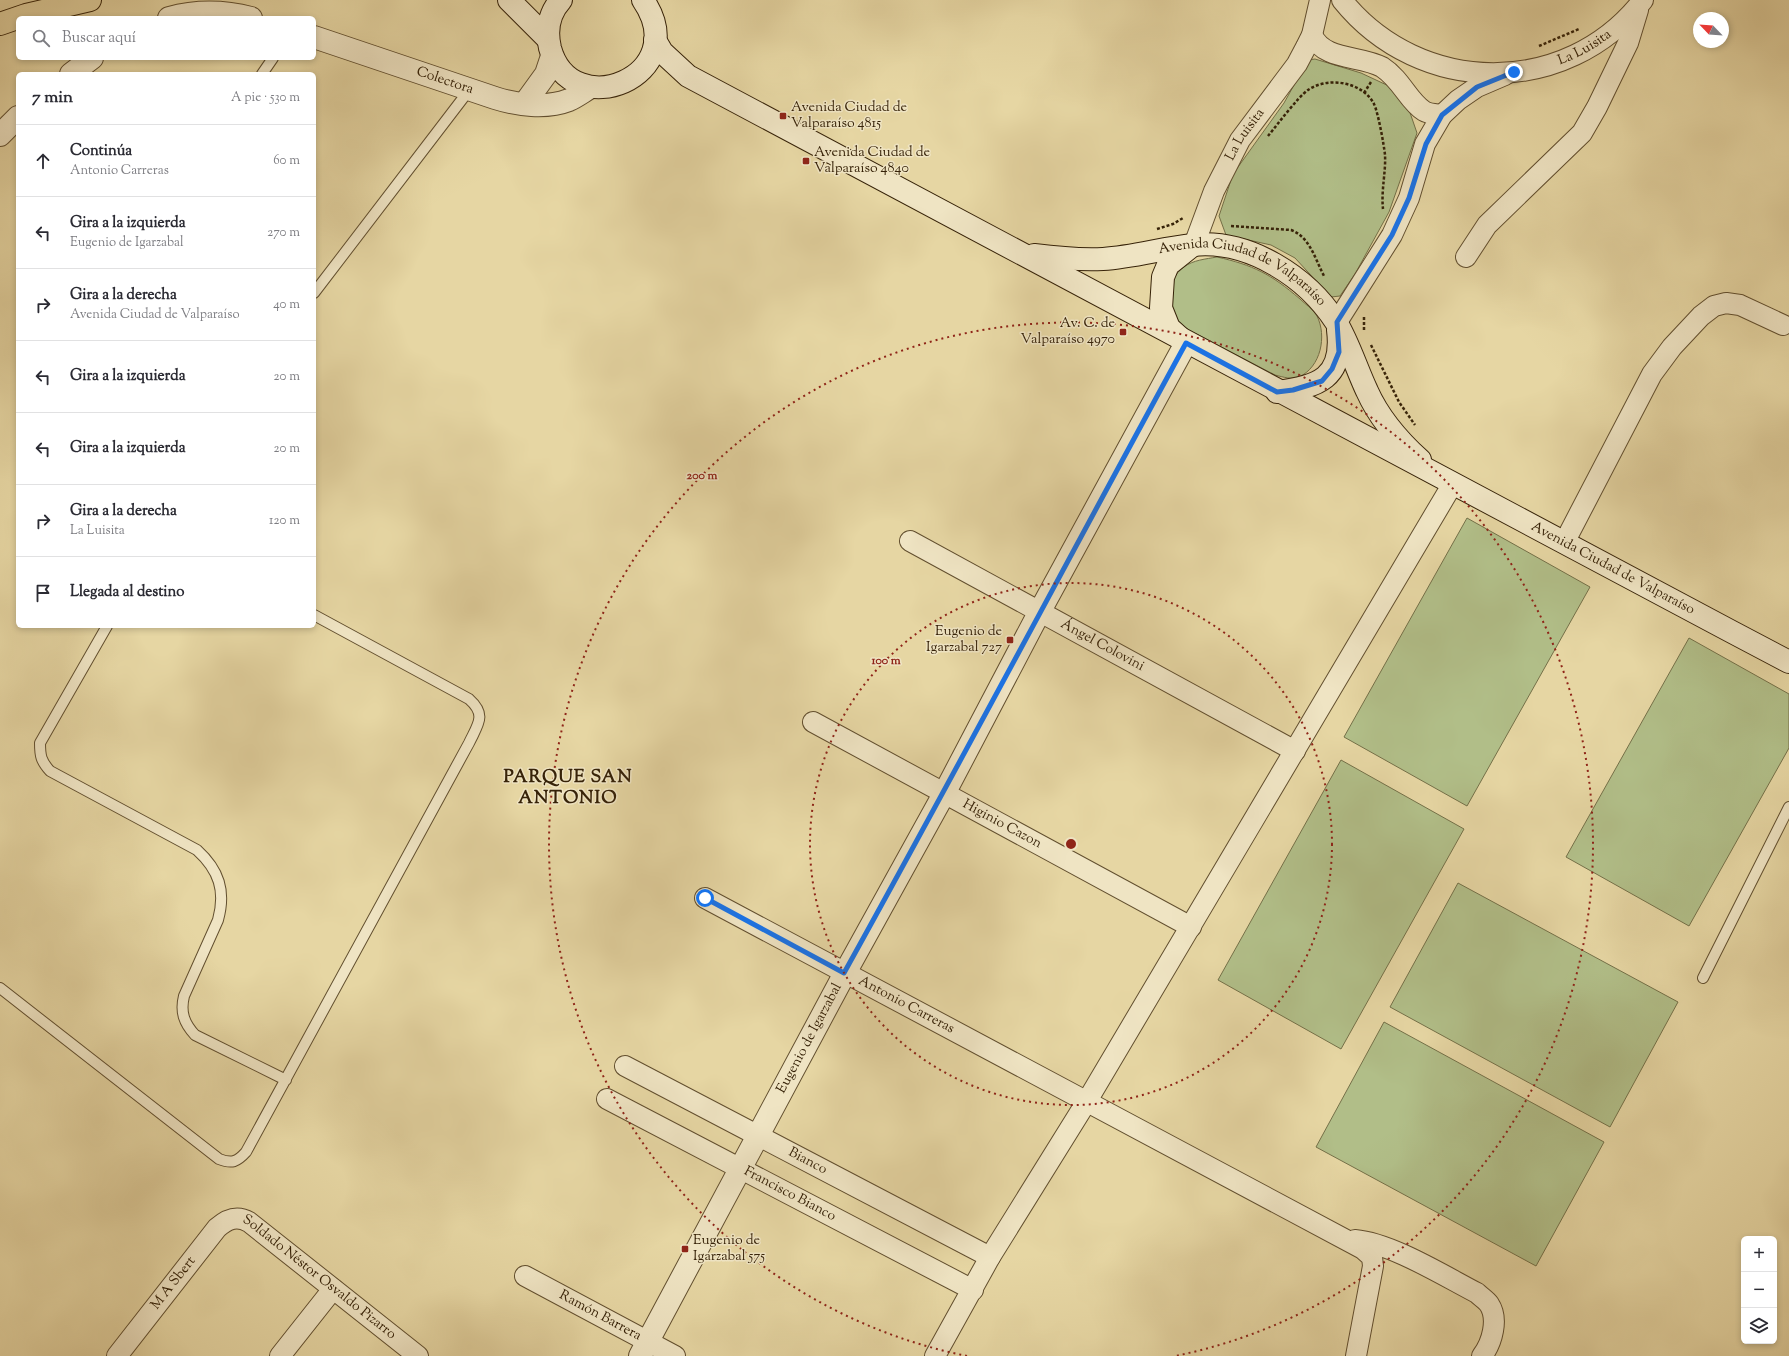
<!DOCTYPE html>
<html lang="es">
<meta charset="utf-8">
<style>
body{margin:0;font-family:"Sorts Mill Goudy",serif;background:#f2f2f3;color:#2b2b33}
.controls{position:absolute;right:12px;bottom:12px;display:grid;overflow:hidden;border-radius:6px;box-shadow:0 2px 6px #0003}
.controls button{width:36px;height:36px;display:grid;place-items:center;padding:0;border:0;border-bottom:1px solid #e1e1e2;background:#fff;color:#2b2b33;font:20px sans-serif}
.compass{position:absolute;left:1693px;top:12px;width:36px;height:36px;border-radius:50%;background:#fff;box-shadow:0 2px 6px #0003;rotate:295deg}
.stop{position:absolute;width:12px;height:12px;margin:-9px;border:3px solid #1a73e8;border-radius:50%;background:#fff}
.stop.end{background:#1a73e8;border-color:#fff;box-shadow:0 1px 4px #0008}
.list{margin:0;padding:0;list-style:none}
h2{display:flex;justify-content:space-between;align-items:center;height:52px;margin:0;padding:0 16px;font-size:17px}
h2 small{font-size:13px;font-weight:400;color:#7c7c81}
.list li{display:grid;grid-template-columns:26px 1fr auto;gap:12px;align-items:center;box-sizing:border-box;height:72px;padding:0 16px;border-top:1px solid #e1e1e2}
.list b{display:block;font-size:15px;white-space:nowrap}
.list p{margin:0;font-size:13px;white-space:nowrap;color:#7c7c81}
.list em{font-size:13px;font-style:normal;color:#7c7c81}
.icon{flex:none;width:22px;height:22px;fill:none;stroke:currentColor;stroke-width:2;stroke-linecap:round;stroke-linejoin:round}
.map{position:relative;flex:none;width:1789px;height:1356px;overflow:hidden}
.search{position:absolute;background:#fff;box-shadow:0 2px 6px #0003;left:16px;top:16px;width:300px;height:44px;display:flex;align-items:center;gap:10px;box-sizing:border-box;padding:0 14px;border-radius:6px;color:#7c7c81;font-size:15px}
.panel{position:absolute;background:#fff;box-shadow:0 2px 6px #0003;left:16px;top:72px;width:300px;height:556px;border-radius:6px}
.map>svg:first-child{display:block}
.green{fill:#b1be88;stroke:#747048}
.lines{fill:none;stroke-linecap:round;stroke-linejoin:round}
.service-casing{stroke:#624f2f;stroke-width:12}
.minor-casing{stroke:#624f2f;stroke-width:22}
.tertiary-casing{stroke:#624f2f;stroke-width:24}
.secondary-casing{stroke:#362208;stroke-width:24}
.motorway-casing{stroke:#362208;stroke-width:24}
.path{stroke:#362208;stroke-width:2.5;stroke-dasharray:3 2;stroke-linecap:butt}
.service{stroke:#efe4c3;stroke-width:10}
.minor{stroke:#efe4c3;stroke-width:20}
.tertiary{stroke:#efe4c3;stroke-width:22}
.secondary{stroke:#efe4c3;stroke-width:22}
.motorway{stroke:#e6d6a3;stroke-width:22}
.route{stroke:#1a73e8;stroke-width:5}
.ring{fill:none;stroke:#8f2418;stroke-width:2;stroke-dasharray:2 4}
.poi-dot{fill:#8f2418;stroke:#efe4c3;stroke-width:1.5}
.labels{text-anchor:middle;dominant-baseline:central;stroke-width:3;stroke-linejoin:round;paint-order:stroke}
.street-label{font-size:14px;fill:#362208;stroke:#efe4c3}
.poi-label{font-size:14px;fill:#362208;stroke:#efe4c3;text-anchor:start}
.district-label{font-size:18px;font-weight:bold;letter-spacing:1px;fill:#362208;stroke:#efe4c3}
.centre{fill:#8f2418;stroke:#efe4c3;stroke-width:2}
.ring-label{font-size:12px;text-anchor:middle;font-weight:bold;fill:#8f2418;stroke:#efe4c3;stroke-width:3;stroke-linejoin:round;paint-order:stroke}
</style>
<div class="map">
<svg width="1789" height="1356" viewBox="0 0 1789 1356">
<rect width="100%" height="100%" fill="#e6d6a3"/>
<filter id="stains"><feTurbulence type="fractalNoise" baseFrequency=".005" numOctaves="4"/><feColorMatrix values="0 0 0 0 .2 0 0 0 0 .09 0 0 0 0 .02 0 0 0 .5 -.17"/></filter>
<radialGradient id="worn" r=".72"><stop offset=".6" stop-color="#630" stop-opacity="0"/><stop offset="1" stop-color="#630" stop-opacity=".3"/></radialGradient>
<!-- green -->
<path class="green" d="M1315,59L1361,73L1391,87L1407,104L1417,133L1389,212L1355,274L1340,296L1331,297L1295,258L1271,245L1226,235L1219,216L1233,174L1284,103L1308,60Z
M1217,257C1253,265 1271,274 1300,299C1305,304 1313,309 1317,316C1327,336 1321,367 1299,377C1292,380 1283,377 1275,375L1185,328C1180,323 1172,316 1170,308C1166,294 1172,275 1184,267C1193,260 1206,259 1217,257Z
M1467,518L1590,587L1467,806L1344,737Z
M1689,638L1789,694V748L1689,926L1566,857Z
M1341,760L1464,829L1341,1049L1218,980Z
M1458,883L1678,1002L1610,1127L1390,1007Z
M1384,1022L1604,1142L1536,1266L1316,1147Z"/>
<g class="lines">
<!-- service casing -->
<g class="service-casing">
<path id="service" d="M262,74L273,58
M314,293L470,89
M107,626L40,743C40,756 41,761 50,771L197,850C219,870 226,891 218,920L184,996C180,1012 184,1023 195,1035L286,1080
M1703,978L1789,807
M0,988L219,1159C232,1164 237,1162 246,1152L469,743C478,724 487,715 469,699L314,615"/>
</g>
<!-- minor casing -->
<g class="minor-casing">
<g id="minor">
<path id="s1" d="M1342,0C1420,97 1567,98 1643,0"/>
<path d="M1312,35C1324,61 1360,55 1382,67C1402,80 1408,101 1424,111C1429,114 1436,114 1442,115"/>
<path id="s2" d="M1194,245L1214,191L1240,140L1297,64L1306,47L1312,35L1320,0"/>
<path d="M1466,257L1487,225L1582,133L1597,107L1628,43L1638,10"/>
<path d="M1337,322L1392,235L1409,198L1425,144L1442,115L1458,100L1477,87L1505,75"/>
<path id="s3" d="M910,541L1295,751"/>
<path d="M1564,543L1652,374L1672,347L1701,316L1714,306L1726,303L1740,305L1783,325"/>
<path id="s4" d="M813,722L1191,927"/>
<path id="s5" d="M705,898L1363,1249L1372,1257L1373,1266L1356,1356"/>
<path id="s6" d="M625,1066L990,1257"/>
<path id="s7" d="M607,1099L973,1290"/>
<path d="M1355,1240C1391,1243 1444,1276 1477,1293C1481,1297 1486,1300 1489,1304C1499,1319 1492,1343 1482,1356"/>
<path id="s8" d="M525,1276L675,1356"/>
<path id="s9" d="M117,1356L217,1228C227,1219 237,1215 249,1222L418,1356"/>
<path d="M280,1356L333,1289"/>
<path d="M935,1356L990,1257L1087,1101L1452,485"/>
</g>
</g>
<!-- tertiary casing -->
<g class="tertiary-casing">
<g id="tertiary">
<path d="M169,18C195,11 224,11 251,18"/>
<path id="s10" d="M314,37L495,98C517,105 546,109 569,100C576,97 584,91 591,87"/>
<path d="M71,74L92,58"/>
<path d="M525,103L546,74L552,56"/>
<path d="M0,135L18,117"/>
<path id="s11" d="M640,1356L845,973L945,792L1040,611L1186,343"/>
</g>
</g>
<!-- secondary casing -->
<g class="secondary-casing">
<g id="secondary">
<path d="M509,0L548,39"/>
<path d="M561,0C549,13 546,31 550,48C571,126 695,76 643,0"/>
<path id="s12" d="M655,40L662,52L688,76C1054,272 1421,468 1789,662"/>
<path id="s13" d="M1034,255C1057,258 1080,260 1103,259C1134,257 1163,248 1193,245C1249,239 1307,277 1336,322C1348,341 1357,370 1367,391C1379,418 1398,440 1420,460"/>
<path d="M1179,337L1169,328L1161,308L1163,277L1168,265L1193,245"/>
<path d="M1277,392C1318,387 1344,378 1338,330"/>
</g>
</g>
<!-- motorway casing -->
<g class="motorway-casing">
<path id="motorway" d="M0,24L26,15L90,0"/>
</g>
<!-- path -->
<path class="path" d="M1539,46L1579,29
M1364,93L1371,82
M1268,136C1278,124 1297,98 1308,90C1328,76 1363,82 1374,104C1378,112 1384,145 1385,155C1386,172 1381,190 1383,209
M1231,226L1291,230C1310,237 1315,259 1324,276
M1157,229L1173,224L1183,218
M1364,330V315
M1371,345L1399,402L1415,425"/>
<!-- service -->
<use href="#service" class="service"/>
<!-- minor -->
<use href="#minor" class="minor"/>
<!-- tertiary -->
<use href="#tertiary" class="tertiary"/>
<!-- secondary -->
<use href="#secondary" class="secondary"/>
<!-- motorway -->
<use href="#motorway" class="motorway"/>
</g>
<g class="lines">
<!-- route -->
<path class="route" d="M705,898L844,973C960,764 1072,552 1186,343L1277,392L1293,390L1322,381L1332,369L1339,352L1337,322L1392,235L1409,198L1426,144L1442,115L1477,87L1514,72"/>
</g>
<!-- distance rings -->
<g class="ring">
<circle cx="1071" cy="844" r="261"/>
<path d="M967 1356A522 522 0 1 1 1175 1356"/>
</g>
<!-- markers -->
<g class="poi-dot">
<rect x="779" y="112" width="8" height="8" rx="2"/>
<rect x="802" y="157" width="8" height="8" rx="2"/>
<rect x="1119" y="328" width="8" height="8" rx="2"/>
<rect x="1006" y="636" width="8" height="8" rx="2"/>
<rect x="681" y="1245" width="8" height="8" rx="2"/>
</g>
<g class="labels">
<!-- street labels -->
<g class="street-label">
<text stroke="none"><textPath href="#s1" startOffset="270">La Luisita</textPath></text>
<text stroke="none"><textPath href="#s10" startOffset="138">Colectora</textPath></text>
<text stroke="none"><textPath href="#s2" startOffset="122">La Luisita</textPath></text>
<text stroke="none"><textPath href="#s13" startOffset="217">Avenida Ciudad de Valparaíso</textPath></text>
<text stroke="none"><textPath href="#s12" startOffset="1097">Avenida Ciudad de Valparaíso</textPath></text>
<text stroke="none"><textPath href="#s3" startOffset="219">Ángel Colovini</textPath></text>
<text stroke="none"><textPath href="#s4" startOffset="215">Higinio Cazon</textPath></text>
<text stroke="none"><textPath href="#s5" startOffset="228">Antonio Carreras</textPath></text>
<text stroke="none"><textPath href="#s11" startOffset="360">Eugenio de Igarzabal</textPath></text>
<text stroke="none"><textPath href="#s6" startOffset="206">Bianco</textPath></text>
<text stroke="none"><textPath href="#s7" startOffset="206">Francisco Bianco</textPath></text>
<text stroke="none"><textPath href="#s9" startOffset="287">Soldado Néstor Osvaldo Pizarro</textPath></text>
<text stroke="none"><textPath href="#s9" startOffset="92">M A Sbert</textPath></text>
<text stroke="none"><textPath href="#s8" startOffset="85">Ramón Barrera</textPath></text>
</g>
<!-- poi labels -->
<g class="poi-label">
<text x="791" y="108">Avenida Ciudad de<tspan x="791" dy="16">Valparaíso 4815</tspan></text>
<text x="814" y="153">Avenida Ciudad de<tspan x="814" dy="16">Valparaíso 4840</tspan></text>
<text x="1115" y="324" text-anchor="end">Av. C. de<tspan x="1115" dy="16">Valparaíso 4970</tspan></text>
<text x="1002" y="632" text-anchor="end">Eugenio de<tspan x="1002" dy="16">Igarzabal 727</tspan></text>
<text x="693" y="1241">Eugenio de<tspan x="693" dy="16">Igarzabal 575</tspan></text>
</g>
<!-- district labels -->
<g class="district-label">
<text x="568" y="778">PARQUE SAN<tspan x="568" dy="21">ANTONIO</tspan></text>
</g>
</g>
<circle cx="1071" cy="844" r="6" class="centre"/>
<g class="ring-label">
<text x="702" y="479">200 m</text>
<text x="886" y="664">100 m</text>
</g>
<rect width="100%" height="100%" filter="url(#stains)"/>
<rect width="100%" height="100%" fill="url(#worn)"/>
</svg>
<div class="controls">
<button>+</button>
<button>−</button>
<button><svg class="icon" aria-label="layers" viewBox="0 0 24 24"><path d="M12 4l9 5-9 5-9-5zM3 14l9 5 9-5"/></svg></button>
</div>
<svg class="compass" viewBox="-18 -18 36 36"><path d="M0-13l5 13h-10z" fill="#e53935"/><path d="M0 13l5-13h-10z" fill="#7c7c81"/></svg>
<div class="stop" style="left:705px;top:898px"></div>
<div class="stop end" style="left:1514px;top:72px"></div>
<div class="search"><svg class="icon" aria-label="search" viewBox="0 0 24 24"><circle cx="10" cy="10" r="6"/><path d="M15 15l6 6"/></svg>Buscar aquí</div>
<section class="panel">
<h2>7 min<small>A pie · 530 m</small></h2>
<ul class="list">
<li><svg class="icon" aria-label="ahead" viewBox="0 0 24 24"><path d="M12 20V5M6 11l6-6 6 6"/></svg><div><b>Continúa</b><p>Antonio Carreras</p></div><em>60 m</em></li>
<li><svg class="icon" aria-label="left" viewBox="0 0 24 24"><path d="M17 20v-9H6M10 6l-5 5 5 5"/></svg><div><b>Gira a la izquierda</b><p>Eugenio de Igarzabal</p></div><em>270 m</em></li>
<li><svg class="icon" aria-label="right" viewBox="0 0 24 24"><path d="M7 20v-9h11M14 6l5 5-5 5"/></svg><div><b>Gira a la derecha</b><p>Avenida Ciudad de Valparaíso</p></div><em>40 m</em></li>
<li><svg class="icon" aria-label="left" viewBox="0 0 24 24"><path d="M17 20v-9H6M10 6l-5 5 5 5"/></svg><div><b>Gira a la izquierda</b></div><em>20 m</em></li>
<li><svg class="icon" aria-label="left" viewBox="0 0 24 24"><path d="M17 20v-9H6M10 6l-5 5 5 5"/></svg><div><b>Gira a la izquierda</b></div><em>20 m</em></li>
<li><svg class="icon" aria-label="right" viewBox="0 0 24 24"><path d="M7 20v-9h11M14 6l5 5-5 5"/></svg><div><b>Gira a la derecha</b><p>La Luisita</p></div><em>120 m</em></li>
<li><svg class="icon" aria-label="arrive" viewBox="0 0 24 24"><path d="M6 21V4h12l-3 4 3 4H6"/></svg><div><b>Llegada al destino</b></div></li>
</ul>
</section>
</div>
